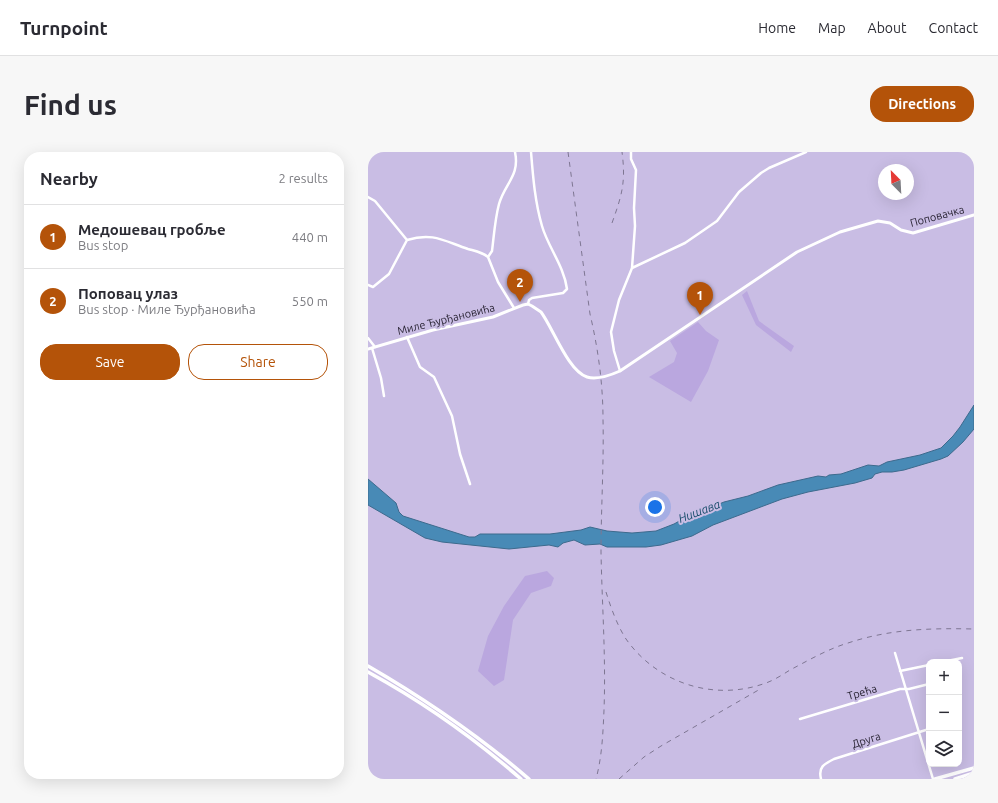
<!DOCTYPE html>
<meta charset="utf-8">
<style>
body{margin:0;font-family:Ubuntu,sans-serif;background:#f7f7f7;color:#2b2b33}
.controls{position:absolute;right:12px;bottom:12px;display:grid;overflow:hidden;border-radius:8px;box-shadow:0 4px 16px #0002}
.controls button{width:36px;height:36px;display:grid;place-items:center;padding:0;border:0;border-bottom:1px solid #e1e1e2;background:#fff;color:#2b2b33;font:20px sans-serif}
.compass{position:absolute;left:510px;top:12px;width:36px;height:36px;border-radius:50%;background:#fff;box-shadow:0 4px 16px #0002;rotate:336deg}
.you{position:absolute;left:287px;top:355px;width:14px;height:14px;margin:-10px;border:3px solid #fff;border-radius:50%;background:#1a73e8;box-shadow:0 0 0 6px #1a73e833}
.badge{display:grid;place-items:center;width:26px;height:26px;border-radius:50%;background:#b45309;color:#fff;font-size:13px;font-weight:700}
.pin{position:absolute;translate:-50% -33px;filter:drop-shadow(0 1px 2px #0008)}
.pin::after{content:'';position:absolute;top:21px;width:14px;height:12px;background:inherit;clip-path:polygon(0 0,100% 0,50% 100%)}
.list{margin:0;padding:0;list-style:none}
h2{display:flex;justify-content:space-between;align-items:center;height:52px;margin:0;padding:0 16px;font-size:17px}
h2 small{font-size:13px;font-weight:400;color:#7c7c81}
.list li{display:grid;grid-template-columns:26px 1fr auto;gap:12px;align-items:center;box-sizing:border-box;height:64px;padding:0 16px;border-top:1px solid #e1e1e2}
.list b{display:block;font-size:15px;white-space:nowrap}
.list p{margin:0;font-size:13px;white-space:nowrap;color:#7c7c81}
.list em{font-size:13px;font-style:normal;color:#7c7c81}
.actions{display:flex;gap:8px;padding:12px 16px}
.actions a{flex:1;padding:9px 0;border:1px solid #b45309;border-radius:16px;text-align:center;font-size:14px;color:#b45309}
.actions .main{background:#b45309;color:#fff}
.icon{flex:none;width:22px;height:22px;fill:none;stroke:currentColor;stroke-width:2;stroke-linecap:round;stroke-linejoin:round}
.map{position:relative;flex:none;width:606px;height:627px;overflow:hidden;border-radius:16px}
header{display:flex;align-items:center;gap:24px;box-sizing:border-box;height:56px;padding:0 20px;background:#fff;border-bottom:1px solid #e1e1e2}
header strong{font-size:19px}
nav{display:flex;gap:22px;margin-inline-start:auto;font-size:14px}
.intro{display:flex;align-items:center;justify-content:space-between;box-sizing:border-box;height:96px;padding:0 24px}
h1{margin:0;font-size:28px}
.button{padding:10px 18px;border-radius:16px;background:#b45309;color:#fff;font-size:14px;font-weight:700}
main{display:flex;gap:24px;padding:0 24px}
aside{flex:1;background:#fff;border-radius:16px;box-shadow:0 4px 16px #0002}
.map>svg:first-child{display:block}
.green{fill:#baa7df}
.water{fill:#488ab6;stroke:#3d6a8d}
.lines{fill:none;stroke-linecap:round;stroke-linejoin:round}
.minor{stroke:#fff;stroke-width:2.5}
.tertiary{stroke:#fff;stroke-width:3}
.secondary{stroke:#fff;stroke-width:3.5}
.rail{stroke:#7e7692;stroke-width:1;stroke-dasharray:5 5;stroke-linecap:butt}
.labels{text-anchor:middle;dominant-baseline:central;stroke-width:4;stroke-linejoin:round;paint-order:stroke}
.street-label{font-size:11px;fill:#241f2e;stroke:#c9bde4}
.water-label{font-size:12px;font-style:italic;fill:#1a4d6c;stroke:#c9bde4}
</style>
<header>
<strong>Turnpoint</strong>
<nav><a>Home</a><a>Map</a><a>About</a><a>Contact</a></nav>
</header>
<div class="intro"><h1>Find us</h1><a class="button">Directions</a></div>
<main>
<aside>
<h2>Nearby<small>2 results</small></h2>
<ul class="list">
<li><span class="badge">1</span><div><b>Медошевац гробље</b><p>Bus stop</p></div><em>440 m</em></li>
<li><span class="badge">2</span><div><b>Поповац улаз</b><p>Bus stop · Миле Ђурђановића</p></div><em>550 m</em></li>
</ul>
<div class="actions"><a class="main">Save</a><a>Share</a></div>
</aside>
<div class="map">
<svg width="606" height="627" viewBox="0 0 606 627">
<rect width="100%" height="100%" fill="#c9bde4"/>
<!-- green -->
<path class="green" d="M379,139L391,169L426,194L423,200L388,173L374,143Z
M330,170L338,179L351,188L340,219L323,250L281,225L306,210L309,201L302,189Z
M179,419L186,426L183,434L163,441L145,468L136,528L126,534L110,519L120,484L136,454L157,424Z"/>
<!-- water -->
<path class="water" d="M606,253V277L595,290L580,304L573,307L536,318L524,320H514L507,322L504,326L487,331L440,340L414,347L345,373L324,384L293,393L278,395H239L232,392L217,393L206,388L195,391L190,395L181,393L141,397L74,390L57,386L0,353V327L28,351L31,360L35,364L101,385H107L112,382H182L213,378L222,375L239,379L264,381L288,379L306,372L315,367L356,350L380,344L410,333L450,324L458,325L461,323L473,322L500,313L511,314L519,310L552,303L573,296L585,284L592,275Z"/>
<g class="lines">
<!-- minor -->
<path class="minor" d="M0,45L7,49L39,88C65,80 76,89 100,97C107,99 114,100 120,105
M264,116L317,91L349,69L371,40L393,21L401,16L438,0
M0,133L5,135L21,122L39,88
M160,152L161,148L164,146L195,141L199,137C196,114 180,95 174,74C167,50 165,25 163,0
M146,156L130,130L120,105L124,99C126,83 127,67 131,52C137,31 152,24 147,0
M39,185L52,215L66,225L84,264L92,302L102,332
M0,186L7,195
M4,196L13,226L16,244
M252,219L246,199L243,180L251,148L264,116L267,74L266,56L268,18L263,7V0
M527,501L565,627
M574,510L594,506
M532,519L561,513
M432,567L532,537H541L561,532
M453,627C450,615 456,612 466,607L561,577"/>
<!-- tertiary -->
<path class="tertiary" d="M0,197L65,178L125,165L155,153L160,152L164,154L173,160C185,176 200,219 219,225C229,228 243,223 252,219L429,100L472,80L510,69L522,71L533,78L545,81L606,63"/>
<!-- secondary -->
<path class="secondary" d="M0,514C57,547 111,584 161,627
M0,520C55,550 106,586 153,627
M567,627L606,616
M587,627L606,621"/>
<!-- rail -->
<path class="rail" d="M200,0L222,162C230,196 235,232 235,267C236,311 233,356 233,400C234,453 238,505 236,558C235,581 234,605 228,627
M244,71C254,43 258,30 254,0
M238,440C243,456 249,473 258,487C289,531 345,549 395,532C405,529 414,523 422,518C441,508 460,497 480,491C522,477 562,476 606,477
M251,627L276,605L293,594L394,536"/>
</g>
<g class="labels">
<!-- street labels -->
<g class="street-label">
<text transform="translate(569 64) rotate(-15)">Поповачка</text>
<text transform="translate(78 167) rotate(-14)">Миле Ђурђановића</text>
<text transform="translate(494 540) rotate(-16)">Трећа</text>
<text transform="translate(498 588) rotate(-18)">Друга</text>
</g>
<!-- water labels -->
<g class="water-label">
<text transform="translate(331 359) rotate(-21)">Нишава</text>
</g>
</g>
</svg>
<div class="controls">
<button>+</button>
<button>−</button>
<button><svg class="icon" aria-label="layers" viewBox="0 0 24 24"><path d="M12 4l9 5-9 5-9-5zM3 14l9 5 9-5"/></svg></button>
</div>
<svg class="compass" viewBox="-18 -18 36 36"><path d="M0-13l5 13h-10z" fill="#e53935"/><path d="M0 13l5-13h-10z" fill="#7c7c81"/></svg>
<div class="you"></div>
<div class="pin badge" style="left:332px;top:163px">1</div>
<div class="pin badge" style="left:152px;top:150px">2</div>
</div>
</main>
